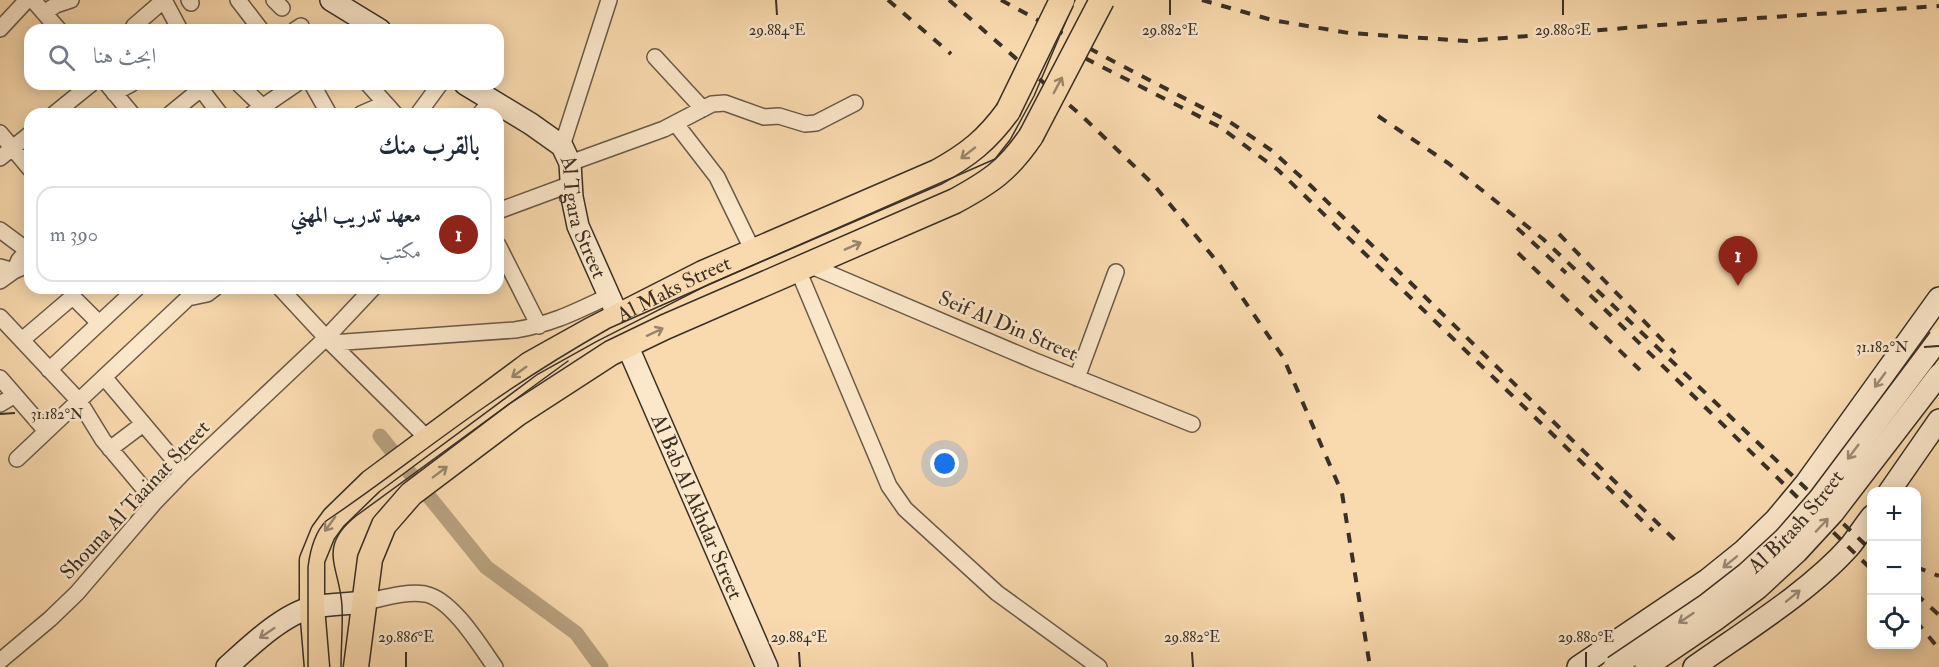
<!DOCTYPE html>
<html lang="ar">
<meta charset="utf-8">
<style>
body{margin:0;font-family:"IM FELL Double Pica",Amiri,serif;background:#f2f2f3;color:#1f2937;direction:rtl}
.controls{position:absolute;right:18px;bottom:18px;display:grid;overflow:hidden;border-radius:12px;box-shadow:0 3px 15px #0003}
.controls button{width:54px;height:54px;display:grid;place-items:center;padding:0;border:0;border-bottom:2px solid #e0e1e3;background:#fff;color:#1f2937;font:30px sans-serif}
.you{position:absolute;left:945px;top:464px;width:21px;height:21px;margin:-15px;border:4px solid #fff;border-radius:50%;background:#1a73e8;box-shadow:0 0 0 9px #1a73e833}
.badge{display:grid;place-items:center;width:39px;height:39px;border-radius:50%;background:#8f2418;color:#fff;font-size:20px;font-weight:700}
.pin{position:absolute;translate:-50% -50px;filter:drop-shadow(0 2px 3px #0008)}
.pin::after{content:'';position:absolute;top:32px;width:21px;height:18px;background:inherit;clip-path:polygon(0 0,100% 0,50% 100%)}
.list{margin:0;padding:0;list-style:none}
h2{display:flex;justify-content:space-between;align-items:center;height:78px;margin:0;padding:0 24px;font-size:26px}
h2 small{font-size:20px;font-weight:400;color:#747a83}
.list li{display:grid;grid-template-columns:39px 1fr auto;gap:18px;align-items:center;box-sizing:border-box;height:96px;margin:0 12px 12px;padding:0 12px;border:2px solid #e0e1e3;border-radius:18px}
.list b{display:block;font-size:22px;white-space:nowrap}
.list p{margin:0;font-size:20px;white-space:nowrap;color:#747a83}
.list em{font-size:20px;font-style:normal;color:#747a83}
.icon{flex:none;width:33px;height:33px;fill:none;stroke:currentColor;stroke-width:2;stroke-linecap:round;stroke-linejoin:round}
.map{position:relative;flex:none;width:1939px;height:667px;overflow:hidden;direction:ltr}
.search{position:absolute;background:#fff;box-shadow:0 3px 15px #0003;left:24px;top:24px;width:480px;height:66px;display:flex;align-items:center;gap:15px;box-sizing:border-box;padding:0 21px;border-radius:18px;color:#747a83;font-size:22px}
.panel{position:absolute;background:#fff;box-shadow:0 3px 15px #0003;left:24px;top:108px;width:480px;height:186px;border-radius:18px;direction:rtl}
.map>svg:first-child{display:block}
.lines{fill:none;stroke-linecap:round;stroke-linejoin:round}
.canal{stroke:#b8a07f;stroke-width:15}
.street-casing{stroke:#6a5a47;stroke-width:18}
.secondary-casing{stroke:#3a3025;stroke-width:24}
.primary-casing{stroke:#3a3025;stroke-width:27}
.street{stroke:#fbe7ca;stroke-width:15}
.secondary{stroke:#fbe7ca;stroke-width:21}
.primary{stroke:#f9daae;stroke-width:24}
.tram{stroke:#3a3025;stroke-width:1.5}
.rail{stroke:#3a3025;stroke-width:4;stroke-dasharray:10 10;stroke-linecap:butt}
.secondary-bridge-casing{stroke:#3a3025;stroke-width:24;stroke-linecap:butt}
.primary-bridge-casing{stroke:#3a3025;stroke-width:27;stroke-linecap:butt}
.secondary-bridge{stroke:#fbe7ca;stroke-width:21}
.primary-bridge{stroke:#f9daae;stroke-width:24}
.oneway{stroke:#9a856a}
.oneway2{stroke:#9a8c78}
.ticks{fill:none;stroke:#3a3025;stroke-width:2}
.labels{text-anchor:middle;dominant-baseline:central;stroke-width:5;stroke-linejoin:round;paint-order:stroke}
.street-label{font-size:21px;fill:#3a3025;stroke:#fbe7ca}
.ticks-label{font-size:15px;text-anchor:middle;fill:#3a3025;stroke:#fbe7ca;stroke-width:5;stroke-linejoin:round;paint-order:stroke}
</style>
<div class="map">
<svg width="1939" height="667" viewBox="0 0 1939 667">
<rect width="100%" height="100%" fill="#f9daae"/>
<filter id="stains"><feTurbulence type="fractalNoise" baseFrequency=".00333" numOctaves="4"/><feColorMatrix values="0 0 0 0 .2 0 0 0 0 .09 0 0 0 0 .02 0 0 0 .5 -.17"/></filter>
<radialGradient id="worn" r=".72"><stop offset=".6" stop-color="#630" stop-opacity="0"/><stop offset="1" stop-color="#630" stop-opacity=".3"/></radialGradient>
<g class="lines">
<!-- canal -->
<path class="canal" d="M380,436L486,567L576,633L601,667"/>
<!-- street casing -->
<g class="street-casing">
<path id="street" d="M33,0L59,30
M164,0L180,30
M189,0L191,3
M238,0L261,30
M274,0L282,8
M44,13L56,5L71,0
M0,29L27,0
M132,30L134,26L164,0
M295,30L301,26
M655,57L703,109
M107,84L132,114
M239,84L268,112
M312,84L329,114
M368,84L395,114
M114,93L131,84
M54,114L91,84
M170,114L197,92L204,93L220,114
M252,114L296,84
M361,114L384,104
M418,114L440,84
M480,114L491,100
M676,124L717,177L753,251
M0,133L30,169
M562,146L609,0
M0,158L30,134
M570,163L664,129L712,104L725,103L764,117L779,116L805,124L816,123L855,103
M498,211L571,184
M0,230L27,250
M498,245L539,326
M809,265L1035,361L1192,424
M0,267L14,271L19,260L30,247
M798,270L889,486L905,509L997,593L1099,667
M0,281L14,271L30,264
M280,288L331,343L515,330C552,324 575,312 609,296
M0,317L79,401L103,440L155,502
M22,340L70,299H75L99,323
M331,343L428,439
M49,370L137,288
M104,377L184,472
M0,378L46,431
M1077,378L1116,272
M0,404L15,395
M110,449L143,424
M17,459L188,298L207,294L215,288
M365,602C384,598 406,591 425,594C452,599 480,646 495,667
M0,661L50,619L77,593L155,502L184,472L326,338L373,288"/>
</g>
<!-- secondary casing -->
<g class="secondary-casing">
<g id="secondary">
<path d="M331,0L380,30"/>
<path id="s1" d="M465,84L531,124L562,146L570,163L572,197L578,226L618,316"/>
<path id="s2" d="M627,345L767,667"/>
<path d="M1889,492L1939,420"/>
<path d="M227,667C249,647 284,613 314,607C331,604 348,604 365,602"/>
<path d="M1578,667L1707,580L1743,551L1776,519L1806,483L1939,298"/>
<path d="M1694,667C1745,631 1809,592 1850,546C1858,536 1864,526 1872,516"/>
</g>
</g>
<!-- primary casing -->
<g class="primary-casing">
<g id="primary">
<path id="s3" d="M317,667L312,607V560L323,533L334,518L371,482L530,364L591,330L703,273L937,172C968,155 987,140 1008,111"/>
<path d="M356,667L370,559L384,525L411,494L517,414L611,353L665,327L955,201C990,182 1008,170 1031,136"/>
</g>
</g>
<!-- street -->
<use href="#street" class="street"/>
<!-- secondary -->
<use href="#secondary" class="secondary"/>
<!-- primary -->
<use href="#primary" class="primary"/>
<!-- tram -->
<path class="tram" d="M308,667V567C310,551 314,533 326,521C380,485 432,443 486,406C526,378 568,352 610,328L995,159L1010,140L1034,96L1075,0
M341,667C341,647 343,626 342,606C340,567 316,548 356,516L568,361"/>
<!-- rail -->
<path class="rail" d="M888,0L951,54
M949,0L1083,117L1154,185L1219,264L1283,357L1342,493L1370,667
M1001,0L1111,60L1230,122L1271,150L1310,185L1678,543
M1202,0L1272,20L1349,33L1467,41L1698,22L1939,6
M1067,49L1220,127L1278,170L1653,531
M1378,116L1448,163L1543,239L1872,551
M1517,228L1566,273
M1559,234L1675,353
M1518,253L1640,370
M1590,295L1872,570
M1916,567L1939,576
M1916,594L1939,615
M1916,621L1939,649"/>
<!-- secondary-bridge casing -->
<g class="secondary-bridge-casing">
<g id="secondary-bridge">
<path id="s4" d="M1614,667L1706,605L1747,573L1785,538L1819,499L1939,339"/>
<path d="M1646,667L1715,620L1758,588L1797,552L1833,513L1939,375"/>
</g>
</g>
<!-- primary-bridge casing -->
<g class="primary-bridge-casing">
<path id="primary-bridge" d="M1008,111L1062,0
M1031,136L1102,0"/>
</g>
<!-- secondary-bridge -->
<use href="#secondary-bridge" class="secondary-bridge"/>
<!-- primary-bridge -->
<use href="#primary-bridge" class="primary-bridge"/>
</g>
<!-- one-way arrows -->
<defs><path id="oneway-shaft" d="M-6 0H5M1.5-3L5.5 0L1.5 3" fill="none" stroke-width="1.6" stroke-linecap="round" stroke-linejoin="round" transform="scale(1.5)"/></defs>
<g class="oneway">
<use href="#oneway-shaft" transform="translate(1058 85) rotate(-62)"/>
<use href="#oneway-shaft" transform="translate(968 153) rotate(142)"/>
<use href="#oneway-shaft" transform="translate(853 246) rotate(-24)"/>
<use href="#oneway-shaft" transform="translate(655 332) rotate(-25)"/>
<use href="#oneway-shaft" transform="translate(519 372) rotate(144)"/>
<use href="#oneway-shaft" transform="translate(440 472) rotate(-37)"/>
<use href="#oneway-shaft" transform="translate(330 524) rotate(126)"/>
</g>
<g class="oneway2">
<use href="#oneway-shaft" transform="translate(1880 380) rotate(126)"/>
<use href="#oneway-shaft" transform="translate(1853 452) rotate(127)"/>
<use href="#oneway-shaft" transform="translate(1822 525) rotate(-47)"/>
<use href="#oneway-shaft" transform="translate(1730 562) rotate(141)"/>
<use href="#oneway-shaft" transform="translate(1793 596) rotate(-39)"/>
<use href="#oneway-shaft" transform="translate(1686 618) rotate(146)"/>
<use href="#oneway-shaft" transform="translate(267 633) rotate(146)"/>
</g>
<!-- ticks -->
<path class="ticks" d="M776,0L777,15M1170,0V15M1563,0V15M1924,347L1939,346M0,414L15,413M406,652V667M799,652L800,667M1192,652L1193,667M1586,652V667"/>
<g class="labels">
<!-- street labels -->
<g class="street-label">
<text stroke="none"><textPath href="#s1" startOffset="190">Al Tgara Street</textPath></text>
<text stroke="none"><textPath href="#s3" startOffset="567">Al Maks Street</textPath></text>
<text transform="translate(1008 326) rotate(23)">Seif Al Din Street</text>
<text transform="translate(135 500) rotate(-47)">Shouna Al Taainat Street</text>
<text stroke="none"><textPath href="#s2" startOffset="176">Al Bab Al Akhdar Street</textPath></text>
<text stroke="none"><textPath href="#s4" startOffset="234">Al Bitash Street</textPath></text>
</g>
</g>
<g class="ticks-label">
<text x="777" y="35">29.884°E</text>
<text x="1170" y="35">29.882°E</text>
<text x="1563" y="35">29.880°E</text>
<text x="1882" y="352">31.182°N</text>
<text x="57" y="419">31.182°N</text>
<text x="406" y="642">29.886°E</text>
<text x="799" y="642">29.884°E</text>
<text x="1192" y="642">29.882°E</text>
<text x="1586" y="642">29.880°E</text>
</g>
<rect width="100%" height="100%" filter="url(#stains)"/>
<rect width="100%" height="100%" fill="url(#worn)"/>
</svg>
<div class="controls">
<button>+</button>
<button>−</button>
<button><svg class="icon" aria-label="locate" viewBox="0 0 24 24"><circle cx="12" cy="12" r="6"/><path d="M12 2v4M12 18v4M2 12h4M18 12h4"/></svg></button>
</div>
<div class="you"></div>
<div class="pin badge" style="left:1738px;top:286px">1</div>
<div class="search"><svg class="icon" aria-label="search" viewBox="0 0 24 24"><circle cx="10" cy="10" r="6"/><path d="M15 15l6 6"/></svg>ابحث هنا</div>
<section class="panel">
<h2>بالقرب منك<small></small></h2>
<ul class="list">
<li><span class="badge">1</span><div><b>معهد تدريب المهني</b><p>مكتب</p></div><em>390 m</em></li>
</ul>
</section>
</div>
